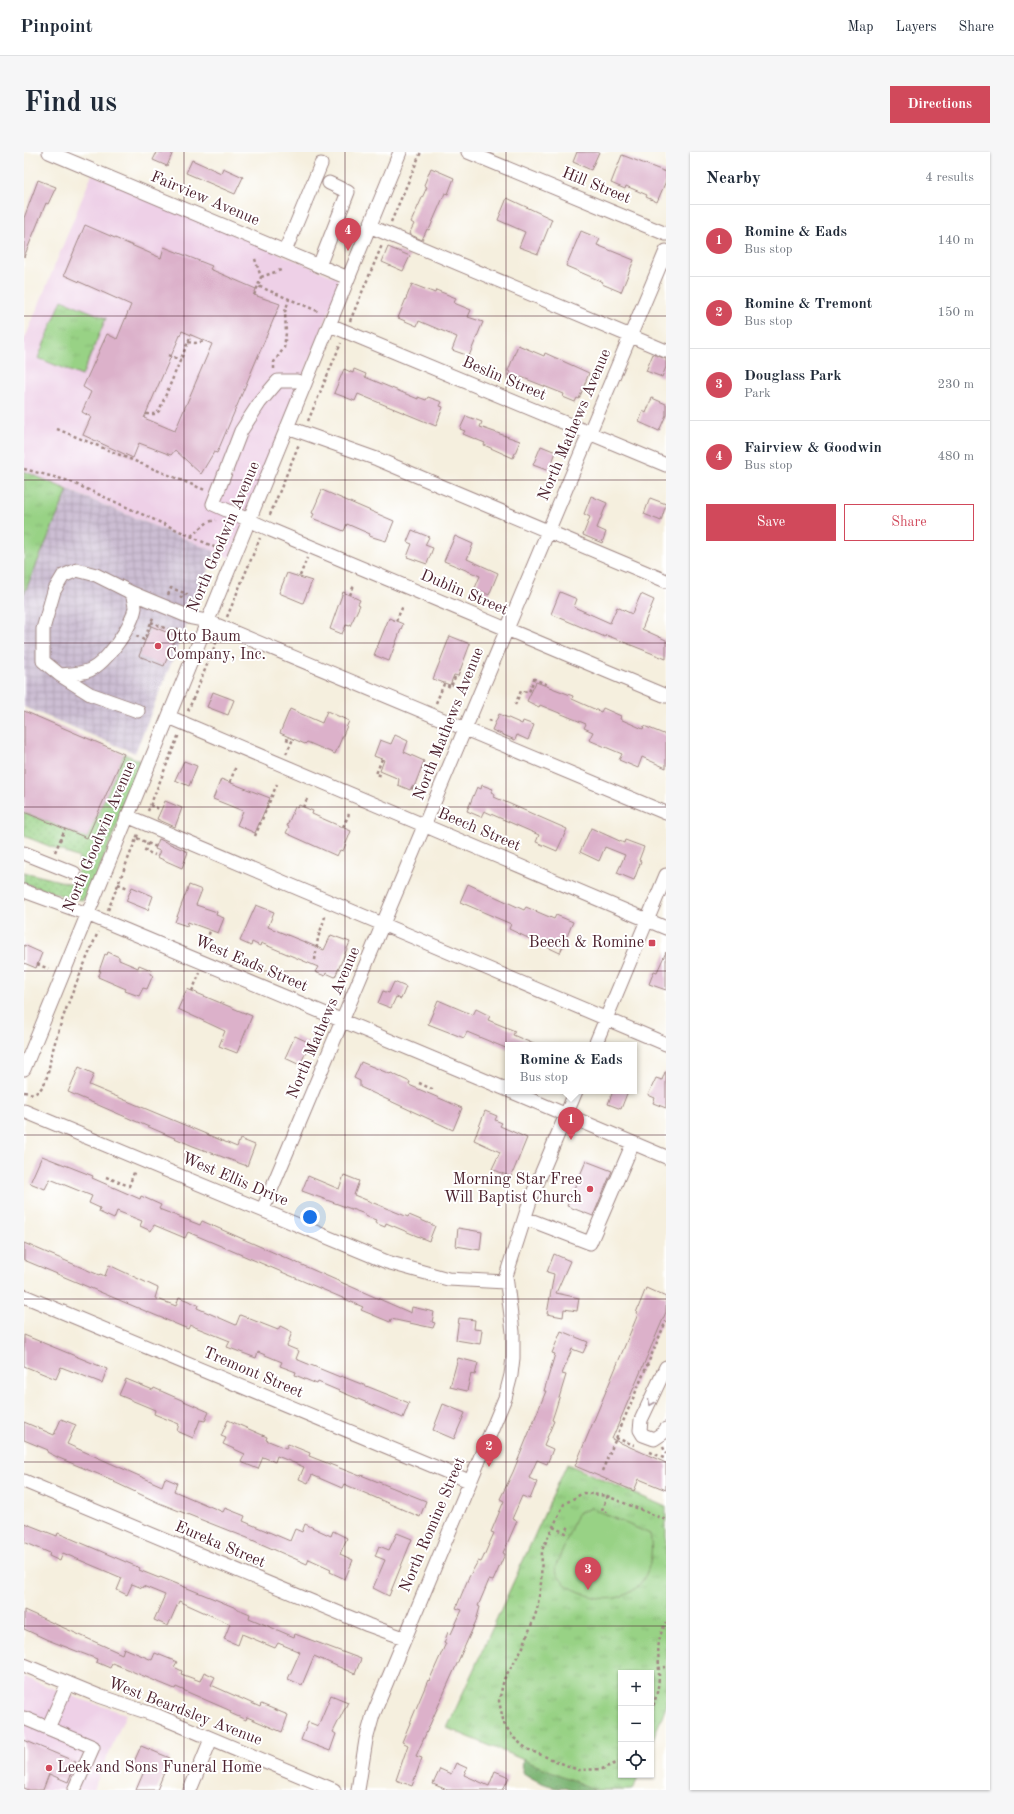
<!DOCTYPE html>
<meta charset="utf-8">
<style>
body{margin:0;font-family:"Old Standard TT",serif;background:#f6f6f7;color:#1f2937}
.controls{position:absolute;right:12px;bottom:12px;display:grid;overflow:hidden;border-radius:0px;box-shadow:0 1px 3px #0004}
.controls button{width:36px;height:36px;display:grid;place-items:center;padding:0;border:0;border-bottom:1px solid #e0e1e3;background:#fff;color:#1f2937;font:20px sans-serif}
.you{position:absolute;left:286px;top:1065px;width:14px;height:14px;margin:-10px;border:3px solid #fff;border-radius:50%;background:#1a73e8;box-shadow:0 0 0 6px #1a73e833}
.badge{display:grid;place-items:center;width:26px;height:26px;border-radius:50%;background:#d1495b;color:#fff;font-size:13px;font-weight:700}
.pin{position:absolute;translate:-50% -33px;filter:drop-shadow(0 1px 2px #0008)}
.pin::after{content:'';position:absolute;top:21px;width:14px;height:12px;background:inherit;clip-path:polygon(0 0,100% 0,50% 100%)}
.popup{position:absolute;left:481px;top:890px;width:132px;height:52px;box-sizing:border-box;display:grid;place-content:center;border-radius:0px;background:#fff;filter:drop-shadow(0 1px 3px #0005);font-size:13px;white-space:nowrap;color:#747a83}
.popup b{font-size:15px;color:#1f2937}
.popup::after{content:'';position:absolute;left:50%;top:100%;margin-left:-8px;border:8px solid transparent;border-top-color:#fff}
.list{margin:0;padding:0;list-style:none}
h2{display:flex;justify-content:space-between;align-items:center;height:52px;margin:0;padding:0 16px;font-size:17px}
h2 small{font-size:13px;font-weight:400;color:#747a83}
.list li{display:grid;grid-template-columns:26px 1fr auto;gap:12px;align-items:center;box-sizing:border-box;height:72px;padding:0 16px;border-top:1px solid #e0e1e3}
.list b{display:block;font-size:15px;white-space:nowrap}
.list p{margin:0;font-size:13px;white-space:nowrap;color:#747a83}
.list em{font-size:13px;font-style:normal;color:#747a83}
.actions{display:flex;gap:8px;padding:12px 16px}
.actions a{flex:1;padding:9px 0;border:1px solid #d1495b;border-radius:0px;text-align:center;font-size:14px;color:#d1495b}
.actions .main{background:#d1495b;color:#fff}
.icon{flex:none;width:22px;height:22px;fill:none;stroke:currentColor;stroke-width:2;stroke-linecap:round;stroke-linejoin:round}
.map{position:relative;flex:none;width:642px;height:1638px;overflow:hidden;border-radius:0px}
header{display:flex;align-items:center;gap:24px;box-sizing:border-box;height:56px;padding:0 20px;background:#fff;border-bottom:1px solid #e0e1e3}
header strong{font-size:19px}
nav{display:flex;gap:22px;margin-inline-start:auto;font-size:14px}
.intro{display:flex;align-items:center;justify-content:space-between;box-sizing:border-box;height:96px;padding:0 24px}
h1{margin:0;font-size:28px}
.button{padding:10px 18px;border-radius:0px;background:#d1495b;color:#fff;font-size:14px;font-weight:700}
main{display:flex;gap:24px;padding:0 24px}
aside{flex:1;background:#fff;border-radius:0px;box-shadow:0 1px 3px #0004}
.map>svg:first-child{display:block}
.built{fill:#eed0e7}
.industrial{fill:url(#industrial-grid)}
.grass{fill:url(#grass-dots);stroke:#717858}
.forest{fill:url(#forest-crowns);stroke:#626a4e}
.park{fill:url(#park-tufts);stroke:#717858}
.pitch{fill:#98d285;stroke:#717858}
.building{fill:#dcb1ca;fill-rule:evenodd}
.lines{fill:none;stroke-linecap:round;stroke-linejoin:round}
.minor-casing{stroke:#a08784;stroke-width:15}
.path{stroke:#a08784;stroke-width:2.5;stroke-dasharray:3 3;stroke-linecap:butt}
.minor{stroke:#fff;stroke-width:13}
.oneway{stroke:#ae9aa0}
.grid{fill:none;stroke:#4a1f2b;stroke-width:1;stroke-opacity:0.55}
.poi-dot{fill:#d1495b;stroke:#fff;stroke-width:1.5}
.labels{text-anchor:middle;dominant-baseline:central;stroke-width:4;stroke-linejoin:round;paint-order:stroke}
.street-label{font-size:16px;fill:#4a1f2b;stroke:#fff}
.poi-label{font-size:16px;fill:#4a1f2b;stroke:#fff;text-anchor:start}
</style>
<header>
<strong>Pinpoint</strong>
<nav><a>Map</a><a>Layers</a><a>Share</a></nav>
</header>
<div class="intro"><h1>Find us</h1><a class="button">Directions</a></div>
<main>
<div class="map">
<svg width="642" height="1638" viewBox="0 0 642 1638">
<defs>
<pattern id="industrial-grid" width="8" height="8" patternUnits="userSpaceOnUse"><rect width="8" height="8" fill="#ccbed3"/><path d="M0 4h8M4 0v8" fill="none" stroke="#b1a3b5"/></pattern>
<pattern id="grass-dots" width="8" height="8" patternUnits="userSpaceOnUse"><rect width="8" height="8" fill="#98d285"/><path d="M2 2h.1M6 6h.1" fill="none" stroke="#84b473" stroke-width="1.8" stroke-linecap="round"/></pattern>
<pattern id="forest-crowns" width="20" height="18" patternUnits="userSpaceOnUse"><rect width="20" height="18" fill="#7ab472"/><path d="M2 6a3 3 0 1 1 6 0M12 15a3 3 0 1 1 6 0" fill="none" stroke="#66925e"/></pattern>
<pattern id="park-tufts" width="24" height="20" patternUnits="userSpaceOnUse"><rect width="24" height="20" fill="#98d285"/><path d="M3 7l-1-3M5 7V3M7 7l1-3M15 17l-1-3M17 17v-4M19 17l1-3" fill="none" stroke="#84b473"/></pattern>
</defs>
<rect width="100%" height="100%" fill="#fff"/>
<filter id="ink" filterUnits="userSpaceOnUse"><feTurbulence type="fractalNoise" baseFrequency=".025" numOctaves="2"/><feDisplacementMap in="SourceGraphic" scale="8" xChannelSelector="R" yChannelSelector="G"/><feConvolveMatrix kernelMatrix="1 2 1 2 8 2 1 2 1" color-interpolation-filters="sRGB"/></filter>
<filter id="wash" filterUnits="userSpaceOnUse"><feTurbulence type="fractalNoise" baseFrequency=".012" numOctaves="4" result="noise"/><feDisplacementMap in="SourceGraphic" scale="16" xChannelSelector="R" yChannelSelector="G"/><feGaussianBlur stdDeviation="0.9" result="paint"/><feColorMatrix in="noise" values="0 0 0 0 0 0 0 0 0 0 0 0 0 0 0 0 0 1.4 0 .05"/><feComposite in="paint" operator="in"/></filter>
<g filter="url(#wash)">
<rect width="100%" height="100%" fill="#f5efde"/>
<!-- built -->
<path class="built" d="M68,22L318,128L206,406L0,319V189Z
M0,1525L56,1547L102,1562L69,1638H0Z"/>
<!-- industrial -->
<path class="industrial" d="M44,338L192,400L111,601L0,555V442Z"/>
<!-- grass -->
<path class="grass" d="M100,602L119,610L67,737L59,748L42,745L0,731V720L48,732L55,717V706L0,684V660L63,686Z"/>
<!-- forest -->
<path class="forest" d="M499,1606L605,1638H549L542,1635C530,1638 509,1628 498,1620Z"/>
<!-- park -->
<path class="park" d="M38,148L82,166L58,224L14,206Z
M0,319L44,338L0,442Z
M543,1312L642,1355V1554L627,1593V1521H597V1623H615L609,1638H572L423,1576Z"/>
<!-- pitch -->
<path class="pitch" d="M567,1356L626,1382C635,1430 600,1462 554,1439C542,1434 535,1429 531,1416L553,1362Z"/>
<g id="blocks">
<!-- building -->
<path class="building" d="M133,0H149L143,14L129,8Z
M553,0H575L567,18L549,10Z
M598,3L642,20V29L633,50L622,45L623,43L602,34L601,37L587,31Z
M168,8L197,21L199,16L219,25L211,42L162,21Z
M407,16L430,26L424,42L421,41L405,78L403,77L398,88L385,82L390,72L387,70L403,35L400,33Z
M14,28L32,35L24,52L22,51L0,105V66Z
M483,46L528,67L514,102L495,95L501,80L474,68Z
M61,73L137,106L140,95L188,114L186,117L232,137L230,143L256,152L193,301L190,300L177,322L151,298L147,303L115,291L109,306L59,283L67,265L58,260L67,240L59,235L83,182L93,187L107,153L40,123ZM158,179L188,192L151,279L120,266Z
M557,79L576,87L573,93L610,108L597,140L578,132L579,130L542,114Z
M364,95L386,104L379,119L358,110Z
M388,132L411,141L412,138L432,146L430,151L447,158L444,165L459,170L445,204L428,198L433,185L395,169L393,174L374,166Z
M494,193L520,204L521,201L565,221L555,247L553,246L551,250L539,245L540,242L497,225L496,228L484,223L486,220L484,219Z
M629,202L642,207V215L638,225L622,219Z
M320,217L329,221L330,217L342,222L341,225L394,247V245L402,248L404,245L418,250L416,254L419,255L412,274L334,242L331,249L310,241Z
M628,246L642,252V263L635,279L615,270L619,259L622,261Z
M442,264L458,270L456,275L496,289L489,306L460,293L461,291L439,282L441,279L436,277Z
M517,294L532,300L525,319L509,313Z
M298,338L370,369L362,389L345,384L346,382L323,372L320,379L288,366L290,362L288,361Z
M567,344L583,351L573,376L582,380L578,391L559,383L566,365L560,362Z
M626,346L642,352L637,369L620,362Z
M388,378L405,385L401,393L409,396L403,412L383,405L388,392L383,390Z
M431,384L449,392L443,407L474,421L465,443L451,436L456,424L420,409Z
M263,421L288,429L279,451L255,441Z
M319,440L336,448L334,452L336,453L326,474L322,473L318,482L306,477Z
M536,440L553,447L550,455L586,471L593,455L608,462L617,442L630,448L618,477L642,488V507L582,483L581,485L527,462Z
M365,466L379,472L365,509L350,503Z
M127,474L152,484L140,514L115,504Z
M426,484L446,492L434,524L430,523L426,533L409,527Z
M512,530L549,544L548,547L577,560L579,556L597,564L596,567L619,577L620,574L642,583V616L618,605L614,616L595,608L598,602L565,588L569,580L560,576L562,572L516,553L515,555L503,549Z
M189,540L210,548L204,563L183,555Z
M266,557L298,571L303,559L325,569L311,602L283,590L281,592L256,581Z
M0,559L100,602L63,686L0,660Z
M475,562L498,572L499,569L510,573L504,588L493,583L491,588L468,578Z
M371,583L384,589L380,600L400,609L390,635L388,634L386,638L374,633L375,627L356,619L360,608L350,604L356,588L367,592Z
M160,609L173,614L165,634L151,628Z
M197,627L246,646L231,681L213,673L219,659L189,647Z
M458,633L469,637L467,640L471,642L470,645L543,677L533,699L512,690L515,683L460,659L457,665L443,659L453,635L457,637Z
M141,649L158,656L151,675L133,667Z
M275,653L289,659L288,662L327,679L319,699L316,698L313,704L262,681L265,675L263,674L271,655L273,656Z
M567,676L600,691L601,688L620,695L615,708L617,709L610,728L593,721L601,703L581,695L575,709L556,700Z
M135,687L164,700L158,716L133,705L136,699L131,697Z
M444,732L500,758L502,755L530,767L532,763L549,770L536,801L485,777L487,772L436,750Z
M165,733L178,738L172,753L193,760L192,763L200,766L194,781L164,770L163,774L151,770Z
M108,735L129,744L124,758L102,749Z
M232,753L250,760L244,775L300,798L307,783L326,790L311,825L302,821L301,824L291,820L294,815L237,791L236,794L228,790L227,794L216,789Z
M0,793L18,801L12,816L0,811Z
M84,800L95,805V808L114,816L115,813L127,818L126,822L129,823L123,837L119,836L115,844L101,839L102,837L74,825L77,819H75L81,802L83,803Z
M642,800V838L625,832L630,819L633,820Z
M370,830L382,835L377,847L372,845L367,856L354,851L359,839L365,841Z
M163,837L228,864L213,901L195,894L201,879L154,857Z
M414,848L449,863L452,857L466,864L464,868L491,879L489,883L512,893H484V897L443,880L440,886L404,872Z
M271,884L286,891L276,913L261,906Z
M337,910L366,922L367,921L386,930L385,933L438,956L429,978L336,935V929L330,926Z
M55,915L70,922L65,933L213,995L216,987L231,993L223,1014L169,994L44,940Z
M641,920H642V956L629,951L631,946L624,943L632,926L638,928Z
M589,939H604L597,957L584,952Z
M461,959L473,964L471,968L478,971L476,974L503,986L487,1025L468,1017L476,1000L450,988Z
M18,1004L69,1024L68,1026L116,1047L117,1044L137,1053L135,1057L176,1073L178,1069L387,1161L388,1155L410,1160L408,1170L411,1171L409,1176L367,1167L366,1170L337,1158L339,1155L314,1144L164,1080L161,1086L130,1073L127,1079L116,1074L118,1069L93,1059L90,1067L75,1060L76,1056L65,1051L68,1044L26,1027L21,1037L6,1031Z
M562,1009L588,1019L569,1064L543,1054Z
M320,1023L335,1029L330,1043L384,1065L385,1063L411,1074L405,1089L362,1071L361,1075L351,1071L352,1068L341,1064V1062L278,1039L284,1024L315,1037Z
M434,1076L458,1080L456,1098L432,1094Z
M0,1091L75,1123L76,1122L81,1124L85,1113L134,1136L131,1146L152,1154L155,1145L174,1153L173,1156L212,1173L216,1163L254,1178L256,1174L268,1180L263,1194L275,1199L272,1207L316,1225L317,1224L385,1251L379,1266L294,1230L293,1232L271,1223L272,1220L256,1214L258,1210L234,1200L232,1206L203,1195L206,1189L166,1173L164,1177L0,1108Z
M530,1102L546,1109L532,1141L555,1146L553,1159L540,1157L539,1165L523,1162L530,1122L523,1120Z
M622,1136L642,1145V1160L588,1287L642,1311V1338L615,1327L610,1339L551,1314L614,1162L612,1161Z
M435,1166L451,1168L450,1177L458,1178L456,1192L432,1188Z
M537,1179L564,1190L559,1201L548,1197L538,1222L542,1223L531,1259L528,1268L530,1269L520,1293L529,1297L523,1312L513,1308L505,1326L513,1330L506,1347L498,1344L488,1367L493,1369L479,1401L481,1402L469,1429L465,1428L454,1454L456,1455L452,1469L392,1604L398,1606L388,1634L372,1628L384,1593L378,1590L404,1528L405,1529L422,1491H420L424,1480L427,1482L438,1458L432,1456L444,1427L454,1409L457,1410L459,1406L470,1381L467,1380L480,1349L476,1347L489,1320L522,1239H520L531,1202L528,1201Z
M0,1183L83,1217L78,1231L37,1215L32,1227L0,1214Z
M434,1206L454,1211L451,1223L447,1222L443,1239L426,1235Z
M102,1227L129,1238L130,1236L185,1260L181,1269L176,1268L169,1286L153,1279L155,1272L130,1262L131,1258L95,1243Z
M419,1252L441,1261L430,1287L409,1278Z
M37,1267L52,1273L43,1292L138,1334L141,1326L153,1331L150,1339L199,1360L201,1356L221,1364L219,1369L266,1389L271,1377L278,1380L281,1372L307,1384L309,1379L323,1386L316,1402L329,1408L321,1427L306,1420L307,1417L285,1407L283,1412L226,1387L135,1351L90,1330L91,1329L35,1306L23,1300L24,1298L0,1288V1270L30,1283Z
M204,1268L243,1285L242,1288L262,1296L264,1292L286,1301L285,1304L336,1324L337,1323L402,1349L396,1365L320,1332L318,1336L288,1323L284,1331L275,1327L280,1315L253,1304L251,1310L239,1305L234,1317L217,1310L221,1302L199,1292L202,1286L197,1284Z
M0,1371L33,1384L34,1381L116,1416L115,1418L135,1426L136,1425L193,1448L226,1462L225,1466L270,1485L271,1482L337,1507L331,1522L290,1504L278,1533L264,1527L276,1500L254,1491L251,1496L218,1482L214,1493L200,1487L206,1472L155,1449L144,1474L130,1468L141,1443L119,1434L118,1436L108,1432L103,1443L93,1438L98,1426L39,1401L36,1409L25,1404L26,1401L0,1390Z
M373,1381L388,1387L365,1444L349,1436L361,1408L351,1404L355,1394L365,1398Z
M0,1458L98,1502L100,1496L128,1508L131,1501L153,1510L150,1515L158,1519L157,1522L176,1529L180,1520L191,1525L187,1533L236,1555L237,1552L264,1563L258,1580L223,1565L222,1568L206,1561L207,1559L152,1535L151,1537L88,1511L86,1516L72,1510L73,1507L24,1488L0,1477Z
M307,1543L324,1550L309,1580L312,1582L306,1599L277,1588L284,1570L294,1574Z
M0,1588L52,1610L44,1630L25,1622L19,1638H5L0,1636Z
M117,1594L146,1606L133,1638H112L121,1617L109,1612Z
M432,1611L443,1616L440,1623L465,1634L471,1619L485,1625L479,1638H423L409,1632L416,1617L427,1622Z"/>
</g>
</g>
<g filter="url(#ink)">
<use href="#blocks" fill-opacity="0" stroke="#a08784" stroke-width="1"/>
<g class="lines">
<!-- minor casing -->
<g class="minor-casing">
<path id="minor" d="M25,0L324,126
M444,0L642,82
M345,74L642,199
M261,99L297,12
M295,114L324,40L305,31
M306,173L642,313
M281,232L273,229H254L236,250L217,279L189,352L247,378L642,544
M263,275L353,307L642,429
M36,523C47,522 57,522 66,518C83,510 108,474 111,456C111,452 109,446 108,441
M114,559L66,542L36,523L19,509V477L30,439L39,424L53,418L72,423L108,441L168,466L183,469L642,661
M145,565L642,776
M103,664L642,892
M0,701L50,721
M0,739L63,762L484,938
M571,893L642,723
M0,917L376,0
M486,939L642,1005
M0,959L363,1110L424,1127L482,1130
M239,1057L642,99
M501,1066L566,1091L609,991
M0,1144L445,1329
M642,1215L617,1268L616,1278L619,1283L630,1287L639,1281L642,1277
M0,1329L344,1473L380,1486
M0,1513L75,1544L134,1564L310,1638
M0,1566L69,1595L51,1636
M24,1576L44,1531
M166,1638L187,1587
M334,1638L342,1588L349,1563L481,1246L487,1223L489,1206V1180L482,1124L507,1046L552,939"/>
</g>
<!-- path -->
<path class="path" d="M367,70L397,0
M231,107L237,125L234,134L296,160
M237,125L257,118
M230,143L234,134
M326,169L358,93
M164,190L171,191L181,189
M144,203L157,208
M250,217V210L260,196L262,181L261,160L265,147
M122,262H131L135,259L167,183
M284,269L317,191
M33,277L181,338
M0,317L45,329L197,398
M246,363L275,292
M167,384L184,370L192,368
M276,424L283,406
M144,443L147,436L163,442L155,447
M326,443L330,433
M203,465L236,386
M372,469L379,454
M127,470L152,481L155,474
M112,484L120,488L130,463
M412,551L420,532L427,535L431,525
M491,553L497,539L505,540L510,527L524,533
M164,559L194,486
M465,568L470,570
M262,587L268,589
M262,602L269,587
M358,607L352,622L359,624
M397,616L409,620
M206,630L212,614
M387,636L400,640
M126,653L137,658
M279,655L284,645
M124,659L155,582
M319,675L325,662
M231,684L253,632
M113,686L132,695
M124,691L121,699L131,703
M31,700L41,677
M94,732L104,736
M84,758L114,682
M181,794L186,779
M291,808L294,786L302,762
M13,812L25,817
M168,839L176,821
M395,931L408,937L407,940
M0,940L10,942C22,936 24,922 26,910C36,865 56,823 74,780
M82,1025L105,1034L111,1018
M592,1286L610,1293
M639,1295L642,1302
M626,1300L642,1307
M578,1319L642,1169
M583,1344L578,1358L586,1362
M529,1375L542,1381L545,1373
M634,1516L642,1515
M627,1559C632,1548 635,1534 635,1522C635,1499 631,1492 642,1470
M597,1609L578,1617L554,1618L503,1597L490,1586L480,1572L475,1549L480,1527L499,1495L513,1458L517,1431L518,1398L540,1352L559,1341L583,1344L642,1368"/>
<!-- minor -->
<use href="#minor" class="minor"/>
</g>
<!-- one-way arrows -->
<defs><path id="oneway-chevron" d="M-2-3.5L2.5 0L-2 3.5" fill="none" stroke-width="1.6" stroke-linecap="round" stroke-linejoin="round"/></defs>
<use class="oneway" href="#oneway-chevron" transform="translate(627 1251) rotate(113)"/>
</g>
<!-- grid -->
<path class="grid" d="M160,0V1638M321,0V1638M482,0V1638M0,164H642M0,328H642M0,491H642M0,655H642M0,819H642M0,983H642M0,1147H642M0,1310H642M0,1474H642"/>
<!-- markers -->
<g class="poi-dot">
<circle cx="134" cy="494" r="4"/>
<rect x="624" y="787" width="8" height="8" rx="2"/>
<circle cx="566" cy="1037" r="4"/>
<circle cx="25" cy="1616" r="4"/>
</g>
<g class="labels">
<!-- street labels -->
<g class="street-label">
<text transform="translate(572 34) rotate(22)">Hill Street</text>
<text transform="translate(181 47) rotate(23)">Fairview Avenue</text>
<text transform="translate(480 227) rotate(23)">Beslin Street</text>
<text transform="translate(551 273) rotate(-67)">North Mathews Avenue</text>
<text transform="translate(200 385) rotate(-67)">North Goodwin Avenue</text>
<text transform="translate(440 441) rotate(23)">Dublin Street</text>
<text transform="translate(425 572) rotate(-68)">North Mathews Avenue</text>
<text transform="translate(455 678) rotate(23)">Beech Street</text>
<text transform="translate(76 685) rotate(-67)">North Goodwin Avenue</text>
<text transform="translate(227 812) rotate(23)">West Eads Street</text>
<text transform="translate(300 871) rotate(-67)">North Mathews Avenue</text>
<text transform="translate(211 1028) rotate(23)">West Ellis Drive</text>
<text transform="translate(229 1221) rotate(23)">Tremont Street</text>
<text transform="translate(409 1373) rotate(-67)">North Romine Street</text>
<text transform="translate(196 1393) rotate(23)">Eureka Street</text>
<text transform="translate(161 1560) rotate(21)">West Beardsley Avenue</text>
</g>
<!-- poi labels -->
<g class="poi-label">
<text x="142" y="485">Otto Baum<tspan x="142" dy="18">Company, Inc.</tspan></text>
<text x="620" y="791" text-anchor="end">Beech &amp; Romine</text>
<text x="558" y="1028" text-anchor="end">Morning Star Free<tspan x="558" dy="18">Will Baptist Church</tspan></text>
<text x="33" y="1616">Leek and Sons Funeral Home</text>
</g>
</g>
</svg>
<div class="controls">
<button>+</button>
<button>−</button>
<button><svg class="icon" aria-label="locate" viewBox="0 0 24 24"><circle cx="12" cy="12" r="6"/><path d="M12 2v4M12 18v4M2 12h4M18 12h4"/></svg></button>
</div>
<div class="you"></div>
<div class="pin badge" style="left:547px;top:988px">1</div>
<div class="popup"><b>Romine &amp; Eads</b>Bus stop</div>
<div class="pin badge" style="left:465px;top:1315px">2</div>
<div class="pin badge" style="left:564px;top:1438px">3</div>
<div class="pin badge" style="left:324px;top:99px">4</div>
</div>
<aside>
<h2>Nearby<small>4 results</small></h2>
<ul class="list">
<li><span class="badge">1</span><div><b>Romine &amp; Eads</b><p>Bus stop</p></div><em>140 m</em></li>
<li><span class="badge">2</span><div><b>Romine &amp; Tremont</b><p>Bus stop</p></div><em>150 m</em></li>
<li><span class="badge">3</span><div><b>Douglass Park</b><p>Park</p></div><em>230 m</em></li>
<li><span class="badge">4</span><div><b>Fairview &amp; Goodwin</b><p>Bus stop</p></div><em>480 m</em></li>
</ul>
<div class="actions"><a class="main">Save</a><a>Share</a></div>
</aside>
</main>
